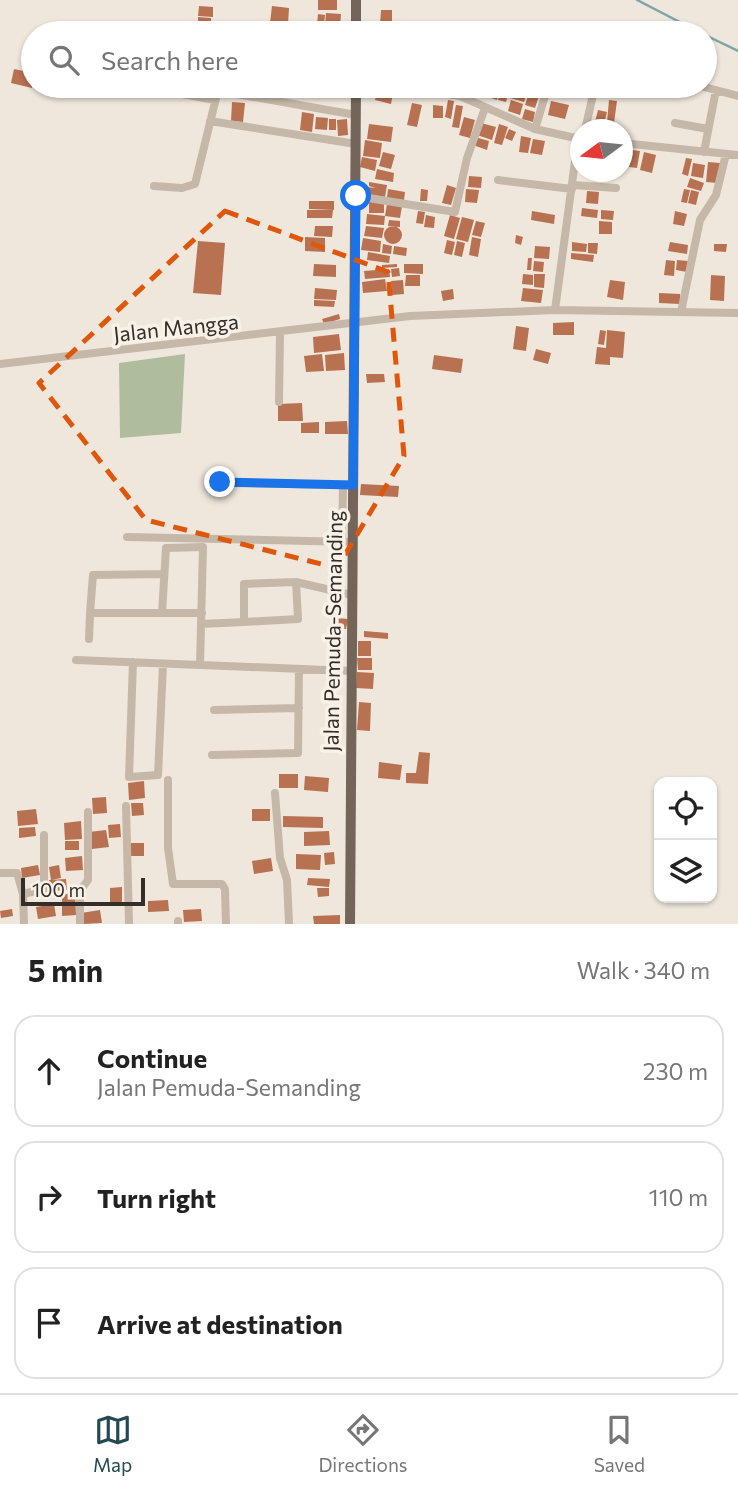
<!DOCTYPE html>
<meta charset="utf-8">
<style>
body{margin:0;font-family:Commissioner,sans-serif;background:#f2f2f2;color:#222}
.controls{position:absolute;right:21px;bottom:21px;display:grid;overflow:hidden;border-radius:14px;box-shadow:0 2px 5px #0004}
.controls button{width:63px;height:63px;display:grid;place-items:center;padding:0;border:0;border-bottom:2px solid #e0e0e0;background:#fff;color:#222;font:35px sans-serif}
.compass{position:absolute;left:570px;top:119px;width:63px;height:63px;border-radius:50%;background:#fff;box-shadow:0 2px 5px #0004;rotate:255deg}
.scale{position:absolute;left:21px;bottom:18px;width:124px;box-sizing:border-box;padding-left:7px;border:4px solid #342d28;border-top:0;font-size:19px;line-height:24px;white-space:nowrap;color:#342d28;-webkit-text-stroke:5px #f7f1e8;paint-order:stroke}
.stop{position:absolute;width:21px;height:21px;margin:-16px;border:5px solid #1a73e8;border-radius:50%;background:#fff}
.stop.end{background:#1a73e8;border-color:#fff;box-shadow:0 2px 7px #0008}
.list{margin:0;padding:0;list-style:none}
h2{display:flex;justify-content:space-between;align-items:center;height:91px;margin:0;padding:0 28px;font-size:30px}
h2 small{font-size:23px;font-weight:400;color:#767676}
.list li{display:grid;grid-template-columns:46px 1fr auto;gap:21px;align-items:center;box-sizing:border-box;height:112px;margin:0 14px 14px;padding:0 14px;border:2px solid #e0e0e0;border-radius:21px}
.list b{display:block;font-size:26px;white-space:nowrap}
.list p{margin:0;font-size:23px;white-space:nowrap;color:#767676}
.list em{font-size:23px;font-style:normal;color:#767676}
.icon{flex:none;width:38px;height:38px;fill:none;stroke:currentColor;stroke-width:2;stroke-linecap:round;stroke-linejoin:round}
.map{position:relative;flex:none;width:738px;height:924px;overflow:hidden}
.search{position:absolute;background:#fff;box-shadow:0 2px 5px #0004;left:21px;right:21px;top:21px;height:77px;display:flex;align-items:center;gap:18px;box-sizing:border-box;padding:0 24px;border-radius:38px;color:#767676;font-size:26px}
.sheet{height:469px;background:#fff}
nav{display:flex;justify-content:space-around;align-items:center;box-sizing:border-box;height:98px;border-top:2px solid #e0e0e0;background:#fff;font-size:19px;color:#767676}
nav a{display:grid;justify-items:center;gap:4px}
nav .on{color:#234a50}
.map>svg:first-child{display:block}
.green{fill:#b0bc9e}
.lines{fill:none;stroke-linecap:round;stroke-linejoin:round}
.stream{stroke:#7ea4a9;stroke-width:2.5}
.building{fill:#b87151}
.minor{stroke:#c5b8a9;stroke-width:8}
.major{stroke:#74655b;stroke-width:10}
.route{stroke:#1a73e8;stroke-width:9}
.marked{fill:none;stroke:#df570d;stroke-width:5;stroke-dasharray:14 9;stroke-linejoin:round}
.labels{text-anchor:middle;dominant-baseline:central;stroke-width:7;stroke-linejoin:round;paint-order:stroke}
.street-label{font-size:21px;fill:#342d28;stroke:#f7f1e8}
</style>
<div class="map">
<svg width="738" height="924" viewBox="0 0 738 924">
<rect width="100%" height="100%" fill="#efe7dc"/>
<!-- green -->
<path class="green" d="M185,354L181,433L120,438L119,363Z"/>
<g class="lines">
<!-- stream -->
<path class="stream" d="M637,0L701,33
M705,35L738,51"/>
</g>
<!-- building -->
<path class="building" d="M318,0H337V10H318Z
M199,6L213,7V17L198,16Z
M272,6L289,8L288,24L270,23Z
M381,10H392V25H380Z
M326,13L341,14L340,27L325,26Z
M318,14L325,15L324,26L317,25Z
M198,17L211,18V29H198Z
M241,24L259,27L258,33H239Z
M374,27L391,28V33H374Z
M14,69L33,73L32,88L11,83Z
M303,86H314L313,95L302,94Z
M315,86H328V93L315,92Z
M491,86H501L497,100L488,97Z
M502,86H510L506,102L498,100Z
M514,86L528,90L524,102L510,98Z
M531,86H542L541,93L530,90Z
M568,86H582L581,92L567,89Z
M378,89L393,93L391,104L375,100Z
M529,93L539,96L535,108L525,105Z
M448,100L454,101L451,119L445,117Z
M511,100L523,104L520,115L508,111Z
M609,100L617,101L614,123L607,122Z
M551,101L569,105L565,119L548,115Z
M232,102L245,103L243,122L231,121Z
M412,103L422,105L417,127L407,125Z
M433,105L443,106V118H433Z
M456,105L463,106L459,128L452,127Z
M525,109L535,112L533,122L522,119Z
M598,110L607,112L604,124L595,122Z
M302,112L314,114L312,132L300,130Z
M316,117L328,118L327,130L315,129Z
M464,117L475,120L470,138L459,135Z
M329,119H336V130H329Z
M347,119L348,135L338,136L337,120Z
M481,123L496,127L492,140L477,135Z
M369,124L393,127L391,142L367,139Z
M499,124L508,127L502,145L494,143Z
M509,129L516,132L512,141L505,138Z
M521,136L531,138L528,153L519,152Z
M475,137L489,141L487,150L473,145Z
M533,139L545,141L542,155L530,153Z
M365,140L382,143L380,158L363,156Z
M622,150L627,151L625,167H622Z
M632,150L640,151L637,168L629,167Z
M383,152L395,155L391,169L379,166Z
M644,152L656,155L652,173L640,170Z
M362,157L377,160L375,171L360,167Z
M686,158L692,159L688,176L682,174Z
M708,162L720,163L718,183L706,182Z
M693,163L705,165L703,178L691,176Z
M377,169L394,173L393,182L375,179Z
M599,172H610V179H599Z
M469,176L482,177L481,188L468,187Z
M690,178L704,183L701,191L687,187Z
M369,182L387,185L385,197L366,194L367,187L376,188L369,186Z
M447,185L456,188L451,205L442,203Z
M388,189L405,192L404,200L387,198Z
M421,189L428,190L427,201H420Z
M466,189L479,190L477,203L465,202Z
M684,189L690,190L687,203L681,202Z
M691,190L699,192L696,205L688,203Z
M587,191L599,192L598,204L586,203Z
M309,201H334V210L309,209Z
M369,202H384V213H369Z
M387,204L402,206L400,218L385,216Z
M582,208L598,210L597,218L581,216Z
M307,210H333L332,218H307Z
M601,210L614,211L613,220L601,219Z
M418,211L425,212L423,224L416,223Z
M532,211L555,215L554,224L531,220Z
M675,211L687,214L684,226L673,224Z
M367,214L385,216L384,225L366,224Z
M426,215L435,217L434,228L424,227Z
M450,215L460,218L454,239L444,236Z
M462,217L474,220L468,242L456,239Z
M389,220L400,221V227L388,226Z
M476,221L485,223L481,237L472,235Z
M599,221L612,222V234H599Z
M384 235a9 9 0 1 1 18 0a9 9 0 1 1-18 0Z
M315,226H333L332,237L314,236Z
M366,226L384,228L382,238L364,236Z
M516,235L523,237L521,245L515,243Z
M305,237L325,238V252L305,251Z
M472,237L481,239L478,257L469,255Z
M363,238L381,241L380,252L361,250Z
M447,240L455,242L452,255L444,253Z
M198,241L225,243L221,295L193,293Z
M457,241L465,243L462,257L454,255Z
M572,242L587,244L586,252L572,251Z
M670,242L688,245L687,254L668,251Z
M588,243H598L597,254L588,253Z
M383,244L392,246L391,254L382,253Z
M714,244H727L726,252L714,251Z
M394,246L407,248L406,256L393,254Z
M535,246L550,247L549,259L534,258Z
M368,252L390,256L389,263L367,260Z
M571,253L594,255L593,262L571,259Z
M528,258H532L531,270H527Z
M666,260L675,261L674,276L664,275Z
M677,260L688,261L687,272L676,270Z
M534,261L544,262L543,272L533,271Z
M314,264L336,265V277L313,276Z
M397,264V267L382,268V265Z
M404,264H423V274L404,273Z
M399,268L400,276L392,277L391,269Z
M389,269L390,277L365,279L364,271Z
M523,274L533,275V285L522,284Z
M534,274H545L544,288L534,287Z
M406,275H420V286H405Z
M711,275L725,276L724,301L710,300Z
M385,279L387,291L363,293L362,282Z
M403,280L404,294L392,295L391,281Z
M610,280L625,282L623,300L607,297Z
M315,288L337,290L336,300L314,299Z
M523,288L543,290L541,303L521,301Z
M453,289L454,299L443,301L441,291Z
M659,293L680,294V304L659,303Z
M314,300L335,301L334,307L314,306Z
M339,314L340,319L324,324L322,319Z
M574,322V335H553V323Z
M516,326L529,328L526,351L513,349Z
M600,330L606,331L604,345L598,344Z
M607,330L625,332L623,358L610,357V365L595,364L597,347L606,348Z
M339,334L341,350L314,353L313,337Z
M536,349L551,353L548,364L533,360Z
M344,353L345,370L326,371L325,355Z
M322,354L324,371L306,372L304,356Z
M434,355L463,359L461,373L432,369Z
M366,374H384L385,382L367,383Z
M302,403L303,421H278V404Z
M347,421L348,434H325V422Z
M319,422V433H301V423Z
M361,484L399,486L398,497L360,495Z
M337,618L348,619L346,629L336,628Z
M364,631L388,633V639L364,637Z
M358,641H371V656H358Z
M357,658H372V670H358Z
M357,672L374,673L373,689L356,688Z
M359,702L371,703L370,731L357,730Z
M419,752L430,753L428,784L406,783V773H416Z
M379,762L402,765L400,780L378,778Z
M279,774H298V788H279Z
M305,776L329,778L328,792L304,790Z
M144,781L145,798L129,800L128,783Z
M106,797L107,813L93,814L92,798Z
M131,803H143L144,815L132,816Z
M36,809L38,824L18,826L17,811Z
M252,809H270V821H252Z
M283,816L323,817V828L283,827Z
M81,821L82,839L65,840L64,823Z
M120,824L121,837L109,838L108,825Z
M35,827L36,836L19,838V828Z
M106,830L109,847L92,849L89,832Z
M329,831L330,845L304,846V832Z
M65,841H79V850H65Z
M128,843H144V856H128Z
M334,852L335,864L325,865L324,853Z
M296,854L321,855L320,870L296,869Z
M82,856L83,870L66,871L65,858Z
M271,858L273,871L254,874L252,861Z
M38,865L40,875L22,878L21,868Z
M59,865L61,878L51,880L49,867Z
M308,878L330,879L329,887L307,885Z
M66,879L67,890L50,891L49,880Z
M122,887V902H110V888Z
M317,888H329V896L318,897Z
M62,894H75L76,915L62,916Z
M168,900L169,911L148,912V901Z
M54,904L56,916L38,919L36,907Z
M12,909L13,916L1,918L0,911Z
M201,909L202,921L184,922L183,910Z
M100,910L102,923L83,924L81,913Z
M340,915V924H314L313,916Z"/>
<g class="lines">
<!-- minor -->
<path class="minor" d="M264,33L269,27L306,33
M399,86L460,96L535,129L580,139
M700,86L738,96
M231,93L356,115
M182,94L215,100
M210,121L356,144
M675,123L708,129
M535,129L548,86
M585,130L595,86
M622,143L738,155
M704,152L716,90
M498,180L572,189
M573,185L616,188
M154,186L182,188L195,184L219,86
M356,196L455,212L467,158L485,108
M555,310L578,139
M681,312L700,220L716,195L726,154
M0,364L410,316L555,310L738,313
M279,402L280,334
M221,483L353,485
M127,537L352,542
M342,542L343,485
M164,574L93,575L90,613H162L166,548L203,547L200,665
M162,613H202
M244,622L298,619L296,582
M201,624L244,622V584L296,582L352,595
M89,639L90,613
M76,660L351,671
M133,662L129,777L158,775L163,664
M214,710L299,708
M212,755L298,753L299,670
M168,780V848L173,884H222L225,889L226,924
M275,793L280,858L287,880L289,924
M126,806L129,924
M0,873H17L23,894
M178,921V924
M24,924L23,894L44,889V835
M80,924V891L88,880V812"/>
<!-- major -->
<path class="major" d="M356,0V33
M350,924L356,86"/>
</g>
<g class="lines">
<!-- route -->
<path class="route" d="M220,482L353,485L356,196"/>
</g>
<!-- marked area -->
<path class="marked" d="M225,211L388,272L404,456L337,568L146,520L39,383Z"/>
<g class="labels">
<!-- street labels -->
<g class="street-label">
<text transform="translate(176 327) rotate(-6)">Jalan Mangga</text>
<text transform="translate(332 631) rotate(-89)">Jalan Pemuda-Semanding</text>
</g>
</g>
</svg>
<div class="controls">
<button><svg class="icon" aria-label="locate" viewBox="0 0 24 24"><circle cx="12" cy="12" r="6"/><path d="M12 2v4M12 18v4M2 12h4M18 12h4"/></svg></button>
<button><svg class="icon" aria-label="layers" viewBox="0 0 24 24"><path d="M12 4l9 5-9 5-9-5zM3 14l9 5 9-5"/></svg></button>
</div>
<svg class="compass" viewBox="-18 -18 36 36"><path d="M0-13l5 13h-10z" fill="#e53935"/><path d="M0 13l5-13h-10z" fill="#767676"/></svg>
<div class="scale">100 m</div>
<div class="stop" style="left:356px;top:196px"></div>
<div class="stop end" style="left:220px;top:482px"></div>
<div class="search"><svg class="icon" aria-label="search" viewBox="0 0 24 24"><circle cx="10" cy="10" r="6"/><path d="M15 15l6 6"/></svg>Search here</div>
</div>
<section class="sheet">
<h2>5 min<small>Walk · 340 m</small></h2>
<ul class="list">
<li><svg class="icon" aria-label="ahead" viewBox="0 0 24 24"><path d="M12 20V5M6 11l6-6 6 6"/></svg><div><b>Continue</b><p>Jalan Pemuda-Semanding</p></div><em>230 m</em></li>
<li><svg class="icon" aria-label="right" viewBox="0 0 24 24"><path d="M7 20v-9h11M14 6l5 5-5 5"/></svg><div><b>Turn right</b></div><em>110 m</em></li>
<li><svg class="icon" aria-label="arrive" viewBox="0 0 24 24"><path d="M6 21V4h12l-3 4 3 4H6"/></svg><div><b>Arrive at destination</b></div></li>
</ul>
</section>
<nav>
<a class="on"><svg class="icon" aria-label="map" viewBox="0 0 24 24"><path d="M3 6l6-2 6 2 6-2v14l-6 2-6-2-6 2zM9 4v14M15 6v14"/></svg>Map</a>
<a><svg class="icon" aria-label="directions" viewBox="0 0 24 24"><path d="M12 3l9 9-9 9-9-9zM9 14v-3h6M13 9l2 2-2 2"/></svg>Directions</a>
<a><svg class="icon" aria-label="saved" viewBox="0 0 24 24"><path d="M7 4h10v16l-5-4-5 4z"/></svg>Saved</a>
</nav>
